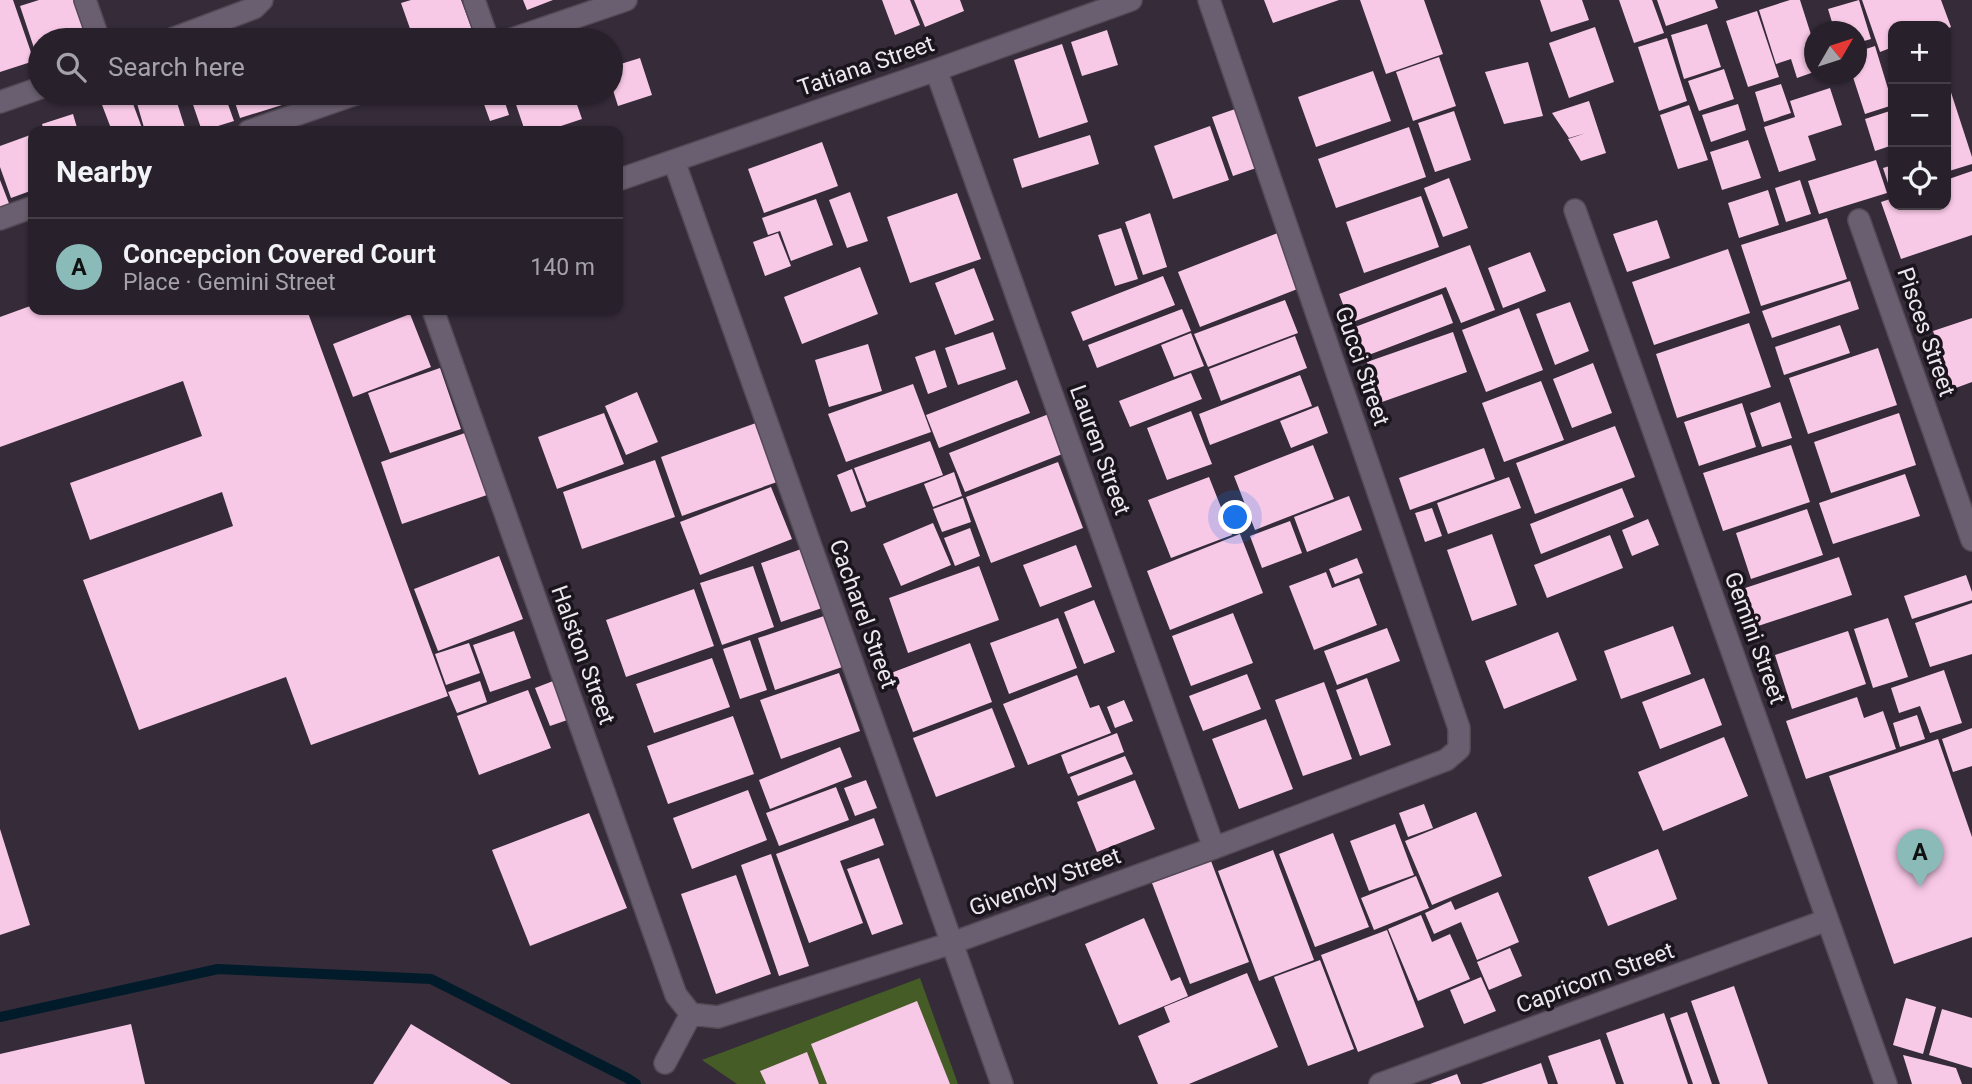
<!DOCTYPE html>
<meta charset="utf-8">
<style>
body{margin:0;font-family:Roboto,sans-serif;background:#342d37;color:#f1f3f6}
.controls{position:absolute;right:21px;top:21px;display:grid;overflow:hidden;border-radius:14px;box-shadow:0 2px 5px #0004}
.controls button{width:63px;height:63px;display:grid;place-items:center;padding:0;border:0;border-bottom:2px solid #443e47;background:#28202b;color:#f1f3f6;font:35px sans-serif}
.compass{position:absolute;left:1804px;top:21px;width:63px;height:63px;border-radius:50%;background:#28202b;box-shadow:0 2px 5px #0004;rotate:51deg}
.you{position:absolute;left:1236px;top:518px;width:24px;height:24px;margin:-18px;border:5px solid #fff;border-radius:50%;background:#1a73e8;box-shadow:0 0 0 10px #1a73e833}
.badge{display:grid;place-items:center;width:46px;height:46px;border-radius:50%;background:#8bbbb9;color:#111;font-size:23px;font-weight:700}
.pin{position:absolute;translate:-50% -58px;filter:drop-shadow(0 2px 4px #0008)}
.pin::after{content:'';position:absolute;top:37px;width:24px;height:21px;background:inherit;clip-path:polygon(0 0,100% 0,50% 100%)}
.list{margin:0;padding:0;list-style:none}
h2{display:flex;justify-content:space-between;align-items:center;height:91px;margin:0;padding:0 28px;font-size:30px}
h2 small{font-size:23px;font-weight:400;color:#a5a3a9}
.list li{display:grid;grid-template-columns:46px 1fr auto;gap:21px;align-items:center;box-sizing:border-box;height:98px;padding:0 28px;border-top:2px solid #443e47}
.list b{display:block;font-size:26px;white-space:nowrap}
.list p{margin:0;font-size:23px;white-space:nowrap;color:#a5a3a9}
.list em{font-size:23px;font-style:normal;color:#a5a3a9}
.icon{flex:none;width:38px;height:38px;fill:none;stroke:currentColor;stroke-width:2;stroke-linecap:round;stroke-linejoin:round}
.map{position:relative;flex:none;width:1972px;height:1084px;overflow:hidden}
.search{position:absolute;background:#28202b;box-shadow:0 2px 5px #0004;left:28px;top:28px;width:595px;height:77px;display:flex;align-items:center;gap:18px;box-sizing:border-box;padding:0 24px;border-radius:38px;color:#a5a3a9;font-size:26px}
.panel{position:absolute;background:#28202b;box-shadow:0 2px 5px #0004;left:28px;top:126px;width:595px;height:189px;border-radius:14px}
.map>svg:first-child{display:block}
.green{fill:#465c27}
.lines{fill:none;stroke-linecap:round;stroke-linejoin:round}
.stream{stroke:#011b2a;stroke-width:10}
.building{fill:#f8c9e7}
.minor-casing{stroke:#534a56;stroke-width:24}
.minor{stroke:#6a5f70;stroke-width:21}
.labels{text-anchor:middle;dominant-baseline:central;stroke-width:7;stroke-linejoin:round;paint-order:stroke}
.street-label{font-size:23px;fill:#eee7f1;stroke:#1a151c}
</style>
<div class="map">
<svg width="1972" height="1084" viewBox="0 0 1972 1084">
<rect width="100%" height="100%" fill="#352b39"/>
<!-- green -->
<path class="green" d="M920,978L958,1084H737L702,1060Z"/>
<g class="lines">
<!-- stream -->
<path class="stream" d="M0,1017L218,969L431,979L627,1078L636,1084"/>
</g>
<!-- building -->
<path class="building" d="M0,0H13L34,61L0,72Z
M39,0H76L87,32L60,40H40V46L34,48L20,6Z
M411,0H461L472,29L441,40H414L401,3Z
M523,0H553L527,10Z
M882,0H910L920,25L895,35Z
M914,0H960L964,11L925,27Z
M1264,0H1339L1273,23Z
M1360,0H1424L1443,54L1386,74Z
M1540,0H1582L1589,20L1551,32Z
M1619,0H1652L1664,33L1634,43Z
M1657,0H1715L1718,8L1666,26Z
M1790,0H1800L1814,44V72L1797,78L1791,59L1776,64L1759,10Z
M1859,0L1871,39L1857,43V32H1835L1828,9Z
M1862,0H1941L1951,27L1946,29V26H1893V47L1880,52Z
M1757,11L1779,77L1748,87L1726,21Z
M1707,24L1721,67L1684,79L1671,35Z
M1595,27L1614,82L1569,98L1549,43Z
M1107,30L1118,65L1082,76L1071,42Z
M1667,38L1687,101L1659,111L1638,47Z
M1062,44L1088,122L1039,138L1014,60Z
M1875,46L1893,105L1865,114L1852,74H1857V52Z
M1439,57L1456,106L1413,121L1396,72Z
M640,58L652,95L618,106L611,84V67Z
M1528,62L1543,116L1504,124L1485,72Z
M1724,69L1734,99L1699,111L1688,81Z
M1373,71L1391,121L1316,147L1298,97Z
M1946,77L1972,157V164L1946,172Z
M1781,84L1791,113L1764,122L1755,92Z
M1830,88L1842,125L1808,136L1816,160L1779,172L1764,127L1795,117L1790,101Z
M111,93H129L142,128L134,131H112L99,97Z
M161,93H174L186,131H145L136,100Z
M189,93H224L234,121L202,131Z
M232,93H278L282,105L240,118Z
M480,93H502L509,115L490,121Z
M512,93H573L582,119L546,131H525Z
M1589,101L1606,153L1581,161L1568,139L1586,133L1569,138L1552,113Z
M1738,104L1746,130L1711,142L1702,115Z
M1689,105L1708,160L1678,169L1660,115Z
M1241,107L1262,166L1233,176L1212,117Z
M1893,110V145L1875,151L1865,119Z
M1454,111L1471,160L1435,172L1418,123Z
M73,114L78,131H44L42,124Z
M1210,126L1229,180L1173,199L1154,146Z
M1409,127L1426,177L1336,208L1318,159Z
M33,134V190L11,198L0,167V146Z
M1090,135L1099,164L1022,188L1013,159Z
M1748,140L1761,178L1722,190L1710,152Z
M822,142L838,186L764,213L748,169Z
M1876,160L1887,193L1819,214L1808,181Z
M1893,165V205H1946V180L1972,171V235L1901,259L1881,202L1893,198L1883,168Z
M1449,178L1468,228L1443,237L1424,188Z
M0,180L10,206L0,209Z
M1800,180L1811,214L1786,222L1775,188Z
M1768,190L1779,225L1739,238L1728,203Z
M850,192L868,241L847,248L829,200Z
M957,193L981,259L910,283L887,217Z
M1421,196L1439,247L1364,273L1346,222Z
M816,199L833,245L791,261L780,231L768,235L762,218Z
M1150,213L1167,267L1143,275L1125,222Z
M1827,218L1847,279L1761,306L1741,245Z
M1657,220L1670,258L1627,272L1613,234Z
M1121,228L1138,279L1115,286L1098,235Z
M1283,231L1305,286L1200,327L1178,272Z
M778,233L791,266L765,276L753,242Z
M1470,245L1495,310L1461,323L1446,287L1350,323L1339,294Z
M1728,249L1750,313L1654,345L1632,282Z
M1530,252L1546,291L1503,308L1488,268Z
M860,267L878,314L802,344L784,297Z
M974,268L994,320L955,335L935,283Z
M1163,276L1175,305L1083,341L1071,312Z
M1850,281L1859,309L1772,338L1762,311Z
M1442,294L1453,323L1366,356L1355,327Z
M1285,300L1298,333L1208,367L1194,334Z
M1570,302L1589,351L1555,365L1536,314Z
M33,305V310H307L448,696L311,745L286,677L139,730L83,580L233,526L222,492L90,540L70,483L202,436L183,381L0,447V317Z
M1519,308L1543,370L1486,392L1462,330Z
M1182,309L1191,331L1097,368L1088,345Z
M410,314L431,367L353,397L333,344Z
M1972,318V382L1953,389L1933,331Z
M1749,323L1771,387L1677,418L1656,354Z
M1840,325L1850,353L1784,375L1775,347Z
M993,332L1006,369L958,385L945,348Z
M1453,332L1467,372L1382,402L1367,362Z
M1191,333L1204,366L1174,377L1161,345Z
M1295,336L1307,368L1221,401L1209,369Z
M868,344L882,391L829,407L815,360Z
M1878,348L1897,405L1808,434L1789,378Z
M935,350L947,387L928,394L915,357Z
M1593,363L1612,413L1572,428L1553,379Z
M440,368L461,429L390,453L368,393Z
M1191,373L1202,399L1130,427L1119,401Z
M1300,375L1312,406L1210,445L1199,414Z
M1017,380L1030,413L939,448L926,415Z
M1541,381L1564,440L1504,462L1482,403Z
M913,384L931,432L846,462L828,414Z
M637,392L658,442L626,455L605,406Z
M1780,402L1792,438L1762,447L1750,413Z
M1742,403L1756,447L1699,466L1684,422Z
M1318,406L1328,433L1291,448L1280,421Z
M1191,411L1212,464L1167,480L1147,428Z
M1054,412L1070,451L965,492L949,453Z
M604,413L624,464L557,489L538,437Z
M1899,413L1916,465L1831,493L1814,442Z
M756,423L777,482L682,516L661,457Z
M1615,426L1635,477L1535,514L1516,463Z
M465,433L487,495L402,524L381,462Z
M930,441L943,475L867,502L854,468Z
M1313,445L1334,499L1255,530L1234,476Z
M1791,445L1810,502L1723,531L1703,473Z
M1484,448L1495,479L1410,510L1399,478Z
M655,460L675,517L582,549L563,492Z
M1058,462L1083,528L991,563L966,497Z
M852,469L866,507L851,512L837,475Z
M954,472L962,496L933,507L924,484Z
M1905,474L1920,516L1833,544L1819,503Z
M1209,477L1232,535L1171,558L1148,500Z
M1509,477L1521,508L1448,534L1437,503Z
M771,487L792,539L700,575L680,522Z
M1622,488L1634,517L1541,554L1530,524Z
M1349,496L1362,530L1307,552L1294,517Z
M963,498L971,522L942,532L933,509Z
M1432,508L1442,536L1425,542L1415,513Z
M1807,509L1823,555L1751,579L1736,533Z
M1648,519L1659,545L1632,556L1622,530Z
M1290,521L1302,553L1262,568L1250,536Z
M933,523L951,565L901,586L883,544Z
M970,528L980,556L955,566L944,538Z
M1240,534L1263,593L1170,630L1147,571Z
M1492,534L1517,605L1472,621L1447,550Z
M1610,535L1623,568L1547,598L1534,565Z
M1076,545L1092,587L1040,607L1023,565Z
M807,547L828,606L781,622L761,563Z
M499,556L523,619L438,651L414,589Z
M1839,557L1852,595L1749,629L1736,591Z
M1357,558L1363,573L1335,584L1329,569Z
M753,566L774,627L722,645L700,583Z
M979,566L999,620L908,653L889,598Z
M1326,572L1332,588L1359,578L1377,625L1314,650L1289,586Z
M1966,575L1972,592V600L1912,619L1904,596Z
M694,589L714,646L626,677L606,620Z
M1094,600L1115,652L1084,664L1064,612Z
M1972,603V654L1930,667L1915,623Z
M833,613L851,664L775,690L758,638Z
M1233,613L1253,663L1191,686L1172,636Z
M1058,618L1077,668L1009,694L990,643Z
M1888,618L1908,677L1873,688L1854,629Z
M1673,626L1691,674L1621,699L1604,651Z
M1387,628L1400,661L1337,685L1324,651Z
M514,631L531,678L490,692L473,645Z
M1848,631L1866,684L1792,709L1775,655Z
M1558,632L1577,680L1504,709L1485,661Z
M750,640L767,690L740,699L723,649Z
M469,643L480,673L446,685L435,654Z
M970,643L992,702L913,732L891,673Z
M712,658L730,707L654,733L636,684Z
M1944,670L1962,723L1930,733L1920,706L1899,713L1891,688Z
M839,673L860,731L781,759L760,700Z
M1247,674L1261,709L1203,731L1189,696Z
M1077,675L1090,708L1099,705L1111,733L1028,765L1003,704Z
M561,678L576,717L550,726L535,688Z
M1367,678L1391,745L1360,756L1336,690Z
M1704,678L1722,725L1660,749L1642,702Z
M480,681L487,702L457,713L448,692Z
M1324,682L1352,759L1303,776L1275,700Z
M528,690L551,748L479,775L457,716Z
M1857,697L1864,718L1883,711L1896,749L1806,779L1786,721Z
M1124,700L1133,721L1115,728L1107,707Z
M992,708L1015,767L936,797L913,738Z
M1917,715L1925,739L1900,747L1893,723Z
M733,716L754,774L668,804L647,746Z
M1266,719L1293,789L1239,809L1212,739Z
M1972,728V766L1953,772L1942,739Z
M1117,733L1124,752L1068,774L1061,755Z
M1724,737L1748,796L1663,831L1638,772Z
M1938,739L1972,837V937L1894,964L1829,776Z
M840,747L852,777L770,809L759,780Z
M1125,756L1133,774L1078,796L1070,777Z
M866,780L877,808L855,816L844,788Z
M1135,780L1155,829L1097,852L1077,802Z
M836,787L849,820L779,846L766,813Z
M748,790L767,840L692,869L673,818Z
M1424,804L1433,828L1408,837L1399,813Z
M1476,812L1502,876L1432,905L1405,841Z
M589,813L627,908L530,946L492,850Z
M874,818L884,845L840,861L863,923L809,943L776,854Z
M1395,824L1414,875L1369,891L1350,841Z
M0,829L30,925L0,935Z
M1333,833L1369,927L1315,947L1279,854Z
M1658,849L1677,899L1608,926L1588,877Z
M1273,850L1314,960L1259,981L1218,871Z
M771,854L809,966L779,976L741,865Z
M879,858L903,924L872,935L847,869Z
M1211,861L1249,962L1190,984L1152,883Z
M736,875L771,974L716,994L681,894Z
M1416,876L1429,908L1374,930L1361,898Z
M1498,892L1519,942L1477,960L1461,922L1434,934L1425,913L1451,901L1455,910Z
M1421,915L1432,942L1450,934L1470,979L1418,1001L1388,929Z
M1144,918L1171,981L1180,977L1188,996L1119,1025L1085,944Z
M1387,930L1424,1027L1358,1052L1321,955Z
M1510,948L1522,976L1489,990L1477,962Z
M1320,960L1354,1049L1308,1066L1274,977Z
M1247,973L1278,1047L1189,1084H1158L1138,1036L1170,1022L1164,1007Z
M1481,977L1496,1011L1464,1024L1450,990Z
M1734,986L1768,1084H1720L1691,1001Z
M1906,998L1936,1007L1923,1054L1893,1045Z
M917,1001L950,1084H827L811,1044Z
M1942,1009L1972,1018V1068L1929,1055Z
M1687,1012L1712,1084H1693L1670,1018Z
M1664,1013L1688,1084H1624L1606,1033Z
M131,1024L145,1084H0V1054Z
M411,1024L511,1084H373Z
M1600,1039L1616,1084H1558L1548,1056Z
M807,1052L819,1084H766L760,1071Z
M1903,1055L1956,1068L1962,1084H1912Z
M1541,1063L1548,1084H1481Z
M1457,1074L1461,1084H1430Z"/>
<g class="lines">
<!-- minor casing -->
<g class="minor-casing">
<path id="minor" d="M85,0L99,40
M474,0L488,40
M169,40L254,8L262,0
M509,40L626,0
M936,70L1214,848
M0,102L40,88
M249,131L359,93
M674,161L1002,1084
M618,180L936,70L1131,0
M1575,210L1886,1084
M0,219L33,207
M1859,220L1972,540
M433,310L676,995L691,1014
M665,1063L691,1014L718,1017L952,943L1214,848L1446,760L1459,749V728L1209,0
M1380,1084L1827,920"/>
</g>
<!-- minor -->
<use href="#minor" class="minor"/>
</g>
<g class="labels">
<!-- street labels -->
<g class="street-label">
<text transform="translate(866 66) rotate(-19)">Tatiana Street</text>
<text transform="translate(1926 332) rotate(71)">Pisces Street</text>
<text transform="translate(1362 366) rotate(71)">Gucci Street</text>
<text transform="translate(1100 450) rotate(70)">Lauren Street</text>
<text transform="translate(863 614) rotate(70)">Cacharel Street</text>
<text transform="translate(1755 638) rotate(70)">Gemini Street</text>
<text transform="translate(583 655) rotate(70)">Halston Street</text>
<text transform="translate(1045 882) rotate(-20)">Givenchy Street</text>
<text transform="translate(1595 978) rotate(-20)">Capricorn Street</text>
</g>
</g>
</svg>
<div class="controls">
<button>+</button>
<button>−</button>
<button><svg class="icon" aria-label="locate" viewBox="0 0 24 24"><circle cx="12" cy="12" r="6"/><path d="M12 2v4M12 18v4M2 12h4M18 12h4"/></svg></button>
</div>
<svg class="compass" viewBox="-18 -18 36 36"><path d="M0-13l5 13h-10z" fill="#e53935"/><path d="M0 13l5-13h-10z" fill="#a5a3a9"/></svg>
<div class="you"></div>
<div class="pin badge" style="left:1920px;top:887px">A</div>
<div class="search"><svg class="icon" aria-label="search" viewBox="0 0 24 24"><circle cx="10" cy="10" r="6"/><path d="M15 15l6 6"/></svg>Search here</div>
<section class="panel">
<h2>Nearby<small></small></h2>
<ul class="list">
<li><span class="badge">A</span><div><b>Concepcion Covered Court</b><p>Place · Gemini Street</p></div><em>140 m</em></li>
</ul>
</section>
</div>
